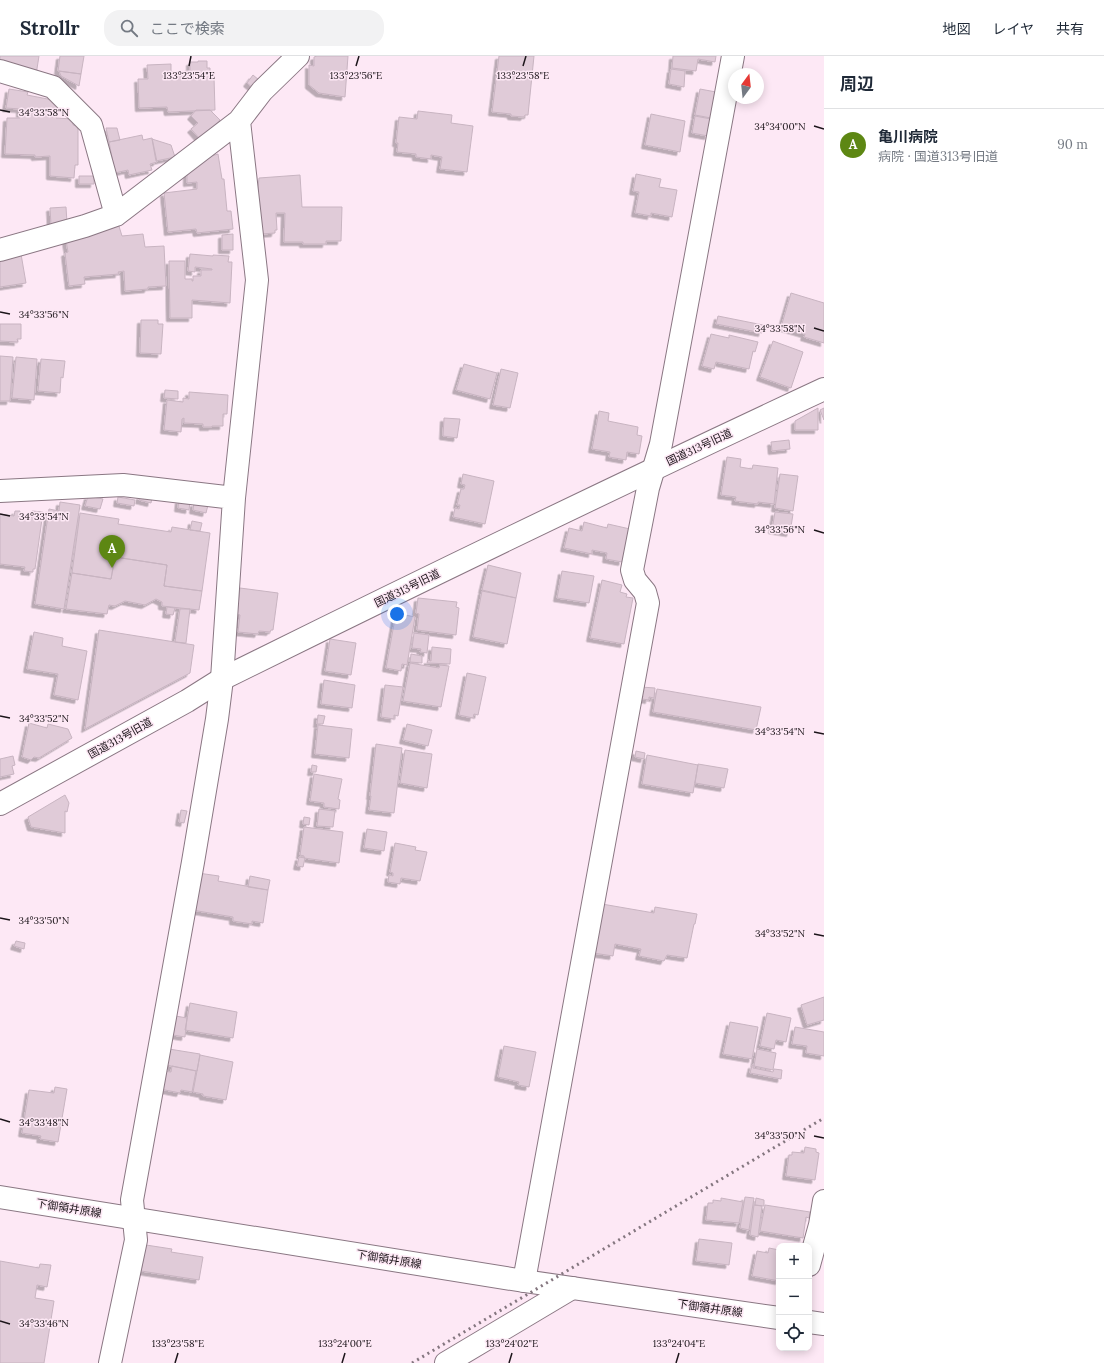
<!DOCTYPE html>
<html lang="ja">
<meta charset="utf-8">
<style>
body{margin:0;font-family:Lora,"Noto Sans JP",serif;background:#f2f2f3;color:#1f2937}
.controls{position:absolute;right:12px;bottom:12px;display:grid;overflow:hidden;border-radius:8px;box-shadow:0 2px 10px #0003}
.controls button{width:36px;height:36px;display:grid;place-items:center;padding:0;border:0;border-bottom:1px solid #e0e1e3;background:#fff;color:#1f2937;font:20px sans-serif}
.compass{position:absolute;left:728px;top:12px;width:36px;height:36px;border-radius:50%;background:#fff;box-shadow:0 2px 10px #0003;rotate:15deg}
.you{position:absolute;left:397px;top:558px;width:14px;height:14px;margin:-10px;border:3px solid #fff;border-radius:50%;background:#1a73e8;box-shadow:0 0 0 6px #1a73e833}
.badge{display:grid;place-items:center;width:26px;height:26px;border-radius:50%;background:#5d8713;color:#fff;font-size:13px;font-weight:700}
.pin{position:absolute;translate:-50% -33px;filter:drop-shadow(0 1px 2px #0008)}
.pin::after{content:'';position:absolute;top:21px;width:14px;height:12px;background:inherit;clip-path:polygon(0 0,100% 0,50% 100%)}
.list{margin:0;padding:0;list-style:none}
h2{display:flex;justify-content:space-between;align-items:center;height:52px;margin:0;padding:0 16px;font-size:17px}
h2 small{font-size:13px;font-weight:400;color:#747a83}
.list li{display:grid;grid-template-columns:26px 1fr auto;gap:12px;align-items:center;box-sizing:border-box;height:72px;padding:0 16px;border-top:1px solid #e0e1e3}
.list b{display:block;font-size:15px;white-space:nowrap}
.list p{margin:0;font-size:13px;white-space:nowrap;color:#747a83}
.list em{font-size:13px;font-style:normal;color:#747a83}
.icon{flex:none;width:22px;height:22px;fill:none;stroke:currentColor;stroke-width:2;stroke-linecap:round;stroke-linejoin:round}
.map{position:relative;flex:none;width:824px;height:1307px;overflow:hidden}
header{display:flex;align-items:center;gap:24px;box-sizing:border-box;height:56px;padding:0 20px;background:#fff;border-bottom:1px solid #e0e1e3}
header strong{font-size:19px}
nav{display:flex;gap:22px;margin-inline-start:auto;font-size:14px}
.search{width:280px;height:36px;background:#f2f2f3;display:flex;align-items:center;gap:10px;box-sizing:border-box;padding:0 14px;border-radius:16px;color:#747a83;font-size:15px}
main{display:flex}
aside{flex:1;background:#fff}
.map>svg:first-child{display:block}
.building{fill:#e0cbd8;stroke:#c8b4c1;filter:url(#shadow)}
.lines{fill:none;stroke-linecap:round;stroke-linejoin:round}
.minor-casing{stroke:#8a7783;stroke-width:24}
.tertiary-casing{stroke:#8a7783;stroke-width:24}
.secondary-casing{stroke:#8a7783;stroke-width:24}
.minor{stroke:#fff;stroke-width:22}
.tertiary{stroke:#fff;stroke-width:22}
.secondary{stroke:#fff;stroke-width:22}
.rail{stroke:#84767f;stroke-width:3;stroke-dasharray:2 4;stroke-linecap:butt}
.ticks{fill:none;stroke:#1c151a;stroke-width:1.5}
.labels{text-anchor:middle;dominant-baseline:central;stroke-width:3;stroke-linejoin:round;paint-order:stroke}
.street-label{font-size:11px;fill:#1c151a;stroke:#fde8f5}
.ticks-label{font-size:10px;text-anchor:middle;fill:#1c151a;stroke:#fde8f5;stroke-width:3;stroke-linejoin:round;paint-order:stroke}
</style>
<header>
<strong>Strollr</strong>
<div class="search"><svg class="icon" aria-label="search" viewBox="0 0 24 24"><circle cx="10" cy="10" r="6"/><path d="M15 15l6 6"/></svg>ここで検索</div>
<nav><a>地図</a><a>レイヤ</a><a>共有</a></nav>
</header>
<main>
<div class="map">
<svg width="824" height="1307" viewBox="0 0 824 1307">
<defs>
<filter id="shadow"><feDropShadow dx="-3.5" dy="3.5" stdDeviation="0" flood-color="#0004"/></filter>
</defs>
<rect width="100%" height="100%" fill="#fde8f5"/>
<!-- building -->
<path class="building" d="M0,0H39L36,19L0,5Z
M60,0H84L81,18L58,15Z
M317,0H348L345,41L319,37L309,29V9L314,10V1Z
M499,0H534L528,59H525L524,61L511,60V58L492,56Z
M673,0H716L715,6L698,3L696,15L672,12Z
M198,5H207V12H210V21H214L215,54L168,56L167,51L139,52L138,23H148L147,9L171,8V16L190,15V6H198Z
M671,13L685,15L684,31L669,28Z
M59,15L81,18L79,30L61,20Z
M253,19L259,24L253,32L247,27Z
M9,33L28,36L27,39L58,45L56,62L73,63V69L78,70V109H75L74,122L50,120V100L35,101V99L5,98L7,62H20V53L6,52Z
M700,33L716,36L711,62L695,59Z
M196,54H210L220,64L200,83L191,73L198,67L191,60Z
M418,55L452,59L451,67L473,70L467,116L440,113L442,101L431,99V103L416,101V98L397,96L398,87H396L399,61L417,63Z
M651,58L685,65L680,96L645,89Z
M695,60L711,63L708,80L692,77Z
M106,72H117L120,84L109,86Z
M142,79L143,84L152,82L157,106L150,108L152,114L129,119L128,114L115,117L109,86Z
M152,83L171,89L175,101L156,105Z
M218,98L222,123H224L227,155H231L233,173L197,177L196,173L168,176L164,137L197,133V126L187,127V115L208,101Z
M636,118L661,123L659,131L677,134L672,161L651,157V160L635,157L639,136L633,135Z
M300,119L302,151H342L341,185H326V188H303V186H284L285,157H276L277,174H275V177L261,178L257,141L259,122Z
M79,120H94V128H79Z
M66,151L67,167L51,169L50,152Z
M118,167L122,180L143,178L145,191L164,190L166,230L148,231V233L125,235L124,215L118,216L119,218L84,221L85,228L69,230L65,197L68,196L66,184Z
M233,178V194H222V179Z
M21,198L26,227L0,231V201Z
M190,198L213,200V199L229,200L228,206H232L230,247L192,244V262H170L169,205H185V223H192V225H193V220H201V214H212V213L195,211V216L188,215Z
M791,237L824,247V287L804,281L805,278L781,271Z
M718,260L763,269L762,277L716,268Z
M141,264H158V268H163L161,298L140,297Z
M0,268H21V283H17L18,286L0,285Z
M711,278L729,282V279L758,286L755,296L753,295L749,313L716,306L714,313L702,310Z
M773,285L803,296L791,332L760,321Z
M0,300L13,301L10,345H0Z
M16,301L37,303L34,344L12,342Z
M41,303L65,305L63,322L61,321L60,337L38,335Z
M464,308L497,317L490,343L456,334Z
M501,313L518,317L510,352L493,349Z
M165,334L178,335V343L164,342Z
M189,336L228,339L227,358H223V370H212V371H203V368L184,367V362L182,363L181,376L164,374L167,344L183,346V342L189,343Z
M818,352V374H795V365Z
M824,352V364L820,354Z
M599,355L609,357L608,365L638,371L637,379L642,380L639,398L627,396L626,404L609,401L610,396L592,393Z
M444,362L460,363L457,382L443,380Z
M789,384L790,393L772,395L771,386Z
M727,401L741,403L740,411L752,413L753,409L778,412L774,448L758,446V448L735,445L736,441L721,439Z
M463,418L494,425L485,468L453,461L455,452L459,453L460,449H457L461,433H464L465,429L461,428Z
M780,418L798,420L793,455L775,452Z
M88,440L103,443L100,453L85,450Z
M140,440L152,442L151,447L139,444Z
M118,441L135,444L134,450L117,447Z
M179,444L190,446L189,454L178,452Z
M60,446L80,449L64,553L35,548L49,453L59,455Z
M194,447L208,449L206,457L193,454Z
M15,455H20L19,461L31,462L32,455L43,456L35,513H33V516L24,515L25,511L0,508V458L14,460Z
M775,456L793,458L790,477L772,474Z
M80,457L119,463L118,468L171,476L172,471L210,477L202,535L164,530L167,509L115,501L111,523L72,517Z
M192,465L202,467L200,475L190,474Z
M584,466L607,472L608,468L630,473L622,506L606,503L607,497L592,494V498L564,492L569,472L582,475Z
M115,501L167,509L164,530L202,535L199,554L162,550V546L156,543L145,549L125,545L115,550L109,549L107,558L66,553L72,517L111,523Z
M488,509L521,517L516,542L482,534Z
M562,515L594,520L589,547L557,542Z
M602,524L622,529L620,536L627,538L626,541L633,542L624,588L590,582Z
M240,532L278,537L273,574H271L270,576L259,575L258,578L238,576L240,559L237,558Z
M482,535L516,542L507,588L473,581Z
M418,542L457,546L456,551L459,552L456,579L417,574L419,558L416,557Z
M167,551L175,552L173,559L166,558Z
M180,553H190L186,587L175,586Z
M396,557L415,561L407,609L402,608L401,615L386,612Z
M99,574L194,589L190,617L85,673Z
M34,576L63,582L62,590L87,595L78,644L54,639L58,618L27,613Z
M414,577L429,579L427,597L420,596L421,593L412,592Z
M330,583L356,587L351,619L325,615Z
M432,591L451,593L450,608L427,607L428,604L431,605Z
M411,598L422,600V607L410,606Z
M410,607L439,612L440,609L449,610L441,651L403,645Z
M467,617L486,621L478,659L474,658L473,662L459,659Z
M324,624L355,629L352,652L321,648Z
M385,629L403,631L398,660L394,659V663L381,661Z
M641,631L655,632L654,642L649,641V644L642,643L643,640H640Z
M657,633L761,651L756,674L653,656Z
M318,659L325,660L323,668H317Z
M29,667L47,672L48,668L68,673L72,682L39,702L34,701L31,704L22,701Z
M407,668L432,674L428,690L403,684Z
M318,669L352,673L349,702L315,698Z
M376,688L402,692L394,757L369,754L371,740H370Z
M405,694L432,698L427,732L400,727Z
M636,695L645,697L644,703L635,701Z
M647,699L698,709L693,737L642,728Z
M13,700L15,709L12,710L14,718L0,721V703Z
M698,708L728,713L724,732L695,727Z
M312,709L317,710L316,716H311Z
M314,718L342,723L338,743L340,744L339,753L324,751V747L310,745Z
M65,739L69,747L67,756L65,755V777L31,771L28,761Z
M319,753L335,755L333,771L317,770Z
M181,754L187,755L184,767L179,766Z
M304,761L310,762L309,769L303,768Z
M304,771L343,776L339,807L304,802V800L300,799Z
M367,773L387,776L384,795L364,792Z
M395,787L416,791L415,794L427,796L420,825L401,822L400,828L388,826L389,819L393,820V817L390,816Z
M299,801L305,802L303,811L297,810Z
M198,817L219,820L218,825L268,834L263,867L252,865V868L233,865V861L192,854Z
M250,820L270,824L268,834L248,831Z
M602,848L654,857L655,851L697,858L695,868H694L687,902L667,899L664,905L639,900L641,893L615,888L613,900L593,897Z
M16,885L25,887L24,893L14,890Z
M824,941V964L807,969L801,949Z
M190,947L237,956L233,982L185,974Z
M767,957L791,962L786,986L776,984L774,993L760,990Z
M170,959L187,962L185,981L167,978Z
M730,966L758,971L752,1003L723,998Z
M795,971L824,976V1000L806,997L807,990L792,988Z
M504,990L536,996L529,1031L518,1029L519,1026L498,1021Z
M169,993L200,998L197,1015L166,1009Z
M757,993L776,997L773,1014L754,1010Z
M200,999L233,1006L226,1044L203,1040V1038L193,1036Z
M752,1009H753V1012L773,1016L774,1013L782,1014L781,1023L750,1017Z
M172,1010L196,1015L192,1036L181,1034L180,1037L160,1033L163,1015L171,1016Z
M55,1031L67,1033L58,1086L40,1083L41,1080L22,1077L29,1034L54,1037Z
M805,1091L816,1093V1096L819,1097L815,1124L786,1120L789,1099H792V1096L804,1097Z
M745,1141L754,1142L749,1174L740,1172Z
M721,1142L743,1146L739,1167L706,1164L708,1147H713V1144L721,1145Z
M756,1142L764,1144V1150L755,1149Z
M754,1149L762,1150L758,1181L750,1179Z
M765,1149L810,1156L809,1162L806,1161L803,1182L760,1175Z
M699,1183L732,1187L729,1209L696,1205Z
M146,1189L172,1193L171,1196L203,1201L199,1224L141,1215Z
M769,1192L779,1194V1225L752,1220L757,1195L768,1197Z
M0,1205L39,1212L40,1208L51,1209L47,1231L37,1229L35,1242L54,1245L44,1307H0Z"/>
<g class="lines">
<!-- minor casing -->
<g class="minor-casing">
<path id="minor" d="M0,15L53,31L91,69L116,159
M0,194L85,170L116,159L239,65L262,35L298,0
M0,435L123,429L234,442
M809,1209L820,1169L824,1145
M524,1225L648,547L645,536L635,524L632,514L648,432L661,388L733,0
M110,1307L136,1184L132,1144L193,806L217,663L222,623L234,442L257,224L239,65
M446,1307L572,1232"/>
</g>
<!-- tertiary casing -->
<g class="tertiary-casing">
<path id="tertiary" d="M0,748L187,645L222,623C422,524 622,427 824,333"/>
</g>
<!-- secondary casing -->
<g class="secondary-casing">
<path id="secondary" d="M0,1141L524,1225L779,1262
M809,1266L824,1268"/>
</g>
<!-- minor -->
<use href="#minor" class="minor"/>
<!-- tertiary -->
<use href="#tertiary" class="tertiary"/>
<!-- secondary -->
<use href="#secondary" class="secondary"/>
<!-- rail -->
<path class="rail" d="M412,1307L824,1062"/>
</g>
<!-- ticks -->
<path class="ticks" d="M189,10L191,0M356,10L359,0M523,10L526,0M0,54L10,56M814,70L824,73M0,256L10,258M814,272L824,275M0,458L10,460M814,474L824,477M0,660L10,662M814,676L824,678M0,862L10,864M814,878L824,880M0,1063L10,1066M814,1080L824,1082M0,1265L10,1268M175,1307L178,1297M342,1307L345,1297M509,1307L512,1297M676,1307L679,1297"/>
<g class="labels">
<!-- street labels -->
<g class="street-label">
<text transform="translate(699 391) rotate(-25)">国道313号旧道</text>
<text transform="translate(407 532) rotate(-26)">国道313号旧道</text>
<text transform="translate(120 682) rotate(-29)">国道313号旧道</text>
<text transform="translate(69 1152) rotate(9)">下御領井原線</text>
<text transform="translate(389 1203) rotate(9)">下御領井原線</text>
<text transform="translate(710 1252) rotate(8)">下御領井原線</text>
</g>
</g>
<g class="ticks-label">
<text x="189" y="23">133°23'54"E</text>
<text x="356" y="23">133°23'56"E</text>
<text x="523" y="23">133°23'58"E</text>
<text x="44" y="60">34°33'58"N</text>
<text x="780" y="74">34°34'00"N</text>
<text x="44" y="262">34°33'56"N</text>
<text x="780" y="276">34°33'58"N</text>
<text x="44" y="464">34°33'54"N</text>
<text x="780" y="477">34°33'56"N</text>
<text x="44" y="666">34°33'52"N</text>
<text x="780" y="679">34°33'54"N</text>
<text x="44" y="868">34°33'50"N</text>
<text x="780" y="881">34°33'52"N</text>
<text x="44" y="1070">34°33'48"N</text>
<text x="780" y="1083">34°33'50"N</text>
<text x="44" y="1271">34°33'46"N</text>
<text x="178" y="1291">133°23'58"E</text>
<text x="345" y="1291">133°24'00"E</text>
<text x="512" y="1291">133°24'02"E</text>
<text x="679" y="1291">133°24'04"E</text>
</g>
</svg>
<div class="controls">
<button>+</button>
<button>−</button>
<button><svg class="icon" aria-label="locate" viewBox="0 0 24 24"><circle cx="12" cy="12" r="6"/><path d="M12 2v4M12 18v4M2 12h4M18 12h4"/></svg></button>
</div>
<svg class="compass" viewBox="-18 -18 36 36"><path d="M0-13l5 13h-10z" fill="#e53935"/><path d="M0 13l5-13h-10z" fill="#747a83"/></svg>
<div class="you"></div>
<div class="pin badge" style="left:112px;top:512px">A</div>
</div>
<aside>
<h2>周辺<small></small></h2>
<ul class="list">
<li><span class="badge">A</span><div><b>亀川病院</b><p>病院 · 国道313号旧道</p></div><em>90 m</em></li>
</ul>
</aside>
</main>
